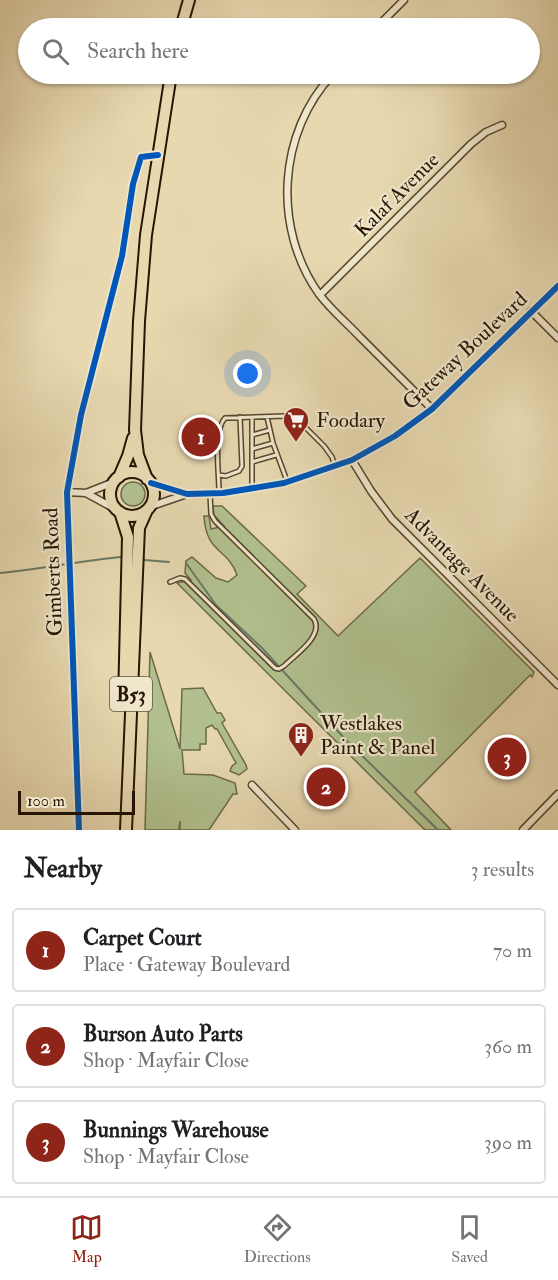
<!DOCTYPE html>
<meta charset="utf-8">
<style>
body{margin:0;font-family:"IM FELL Double Pica",serif;background:#f6f6f6;color:#202124}
.scale{position:absolute;left:18px;bottom:15px;width:117px;box-sizing:border-box;padding-left:6px;border:3px solid #251502;border-top:0;font-size:16px;line-height:21px;white-space:nowrap;color:#251502;-webkit-text-stroke:4px #efe6cc;paint-order:stroke}
.you{position:absolute;left:248px;top:374px;width:21px;height:21px;margin:-15px;border:4px solid #fff;border-radius:50%;background:#1a73e8;box-shadow:0 0 0 9px #1a73e833}
.badge{display:grid;place-items:center;width:39px;height:39px;border-radius:50%;background:#8f2418;color:#fff;font-size:20px;font-weight:700}
.pin{position:absolute;translate:-50% -50%;border:3px solid #fff;box-shadow:0 2px 6px #0006}
.list{margin:0;padding:0;list-style:none}
h2{display:flex;justify-content:space-between;align-items:center;height:78px;margin:0;padding:0 24px;font-size:26px}
h2 small{font-size:20px;font-weight:400;color:#757577}
.list li{display:grid;grid-template-columns:39px 1fr auto;gap:18px;align-items:center;box-sizing:border-box;height:84px;margin:0 12px 12px;padding:0 12px;border:2px solid #e0e0e0;border-radius:6px}
.list b{display:block;font-size:22px;white-space:nowrap}
.list p{margin:0;font-size:20px;white-space:nowrap;color:#757577}
.list em{font-size:20px;font-style:normal;color:#757577}
.icon{flex:none;width:33px;height:33px;fill:none;stroke:currentColor;stroke-width:2;stroke-linecap:round;stroke-linejoin:round}
.map{position:relative;flex:none;width:558px;height:830px;overflow:hidden}
.search{position:absolute;background:#fff;box-shadow:0 2px 4px #0004;left:18px;right:18px;top:18px;height:66px;display:flex;align-items:center;gap:15px;box-sizing:border-box;padding:0 21px;border-radius:33px;color:#757577;font-size:22px}
.sheet{height:366px;background:#fff}
nav{display:flex;justify-content:space-around;align-items:center;box-sizing:border-box;height:84px;border-top:2px solid #e0e0e0;background:#fff;font-size:16px;color:#757577}
nav a{display:grid;justify-items:center;gap:3px}
nav .on{color:#8f2418}
.map>svg:first-child{display:block}
.green{fill:#b1c08e;stroke:#6b6a48;stroke-width:1.5}
.lines{fill:none;stroke-linecap:round;stroke-linejoin:round}
.stream{stroke:#697965;stroke-width:2}
.service-casing{stroke:#56462e;stroke-width:6}
.minor-casing{stroke:#56462e;stroke-width:9}
.primary-casing{stroke:#251502;stroke-width:14}
.service{stroke:#efe6cc;stroke-width:3}
.minor{stroke:#efe6cc;stroke-width:6}
.primary{stroke:#e7d8b0;stroke-width:10}
.cycleway-casing{stroke:#efe6cc;stroke-width:10}
.cycleway{stroke:#0057b8;stroke-width:6}
.labels{text-anchor:middle;dominant-baseline:central;stroke-width:4.5;stroke-linejoin:round;paint-order:stroke}
.shield{fill:#efe6cc;stroke:#62543f;stroke-width:1.5}
.shield-label{font-size:20px;font-weight:bold;fill:#251502}
.street-label{font-size:21px;fill:#251502;stroke:#efe6cc}
.poi-label{font-size:21px;fill:#251502;stroke:#efe6cc;text-anchor:start}
</style>
<div class="map">
<svg width="558" height="830" viewBox="0 0 558 830">
<rect width="100%" height="100%" fill="#e7d8b0"/>
<filter id="stains"><feTurbulence type="fractalNoise" baseFrequency=".00333" numOctaves="4"/><feColorMatrix values="0 0 0 0 .2 0 0 0 0 .09 0 0 0 0 .02 0 0 0 .5 -.17"/></filter>
<radialGradient id="worn" r=".72"><stop offset=".6" stop-color="#630" stop-opacity="0"/><stop offset="1" stop-color="#630" stop-opacity=".3"/></radialGradient>
<!-- green -->
<path class="green" d="M121 494a12 12 0 1 1 24 0a12 12 0 1 1-24 0Z
M213,506H222L306,586L297,594L338,636L420,558L534,672L532,677L530,675L415,792L451,830H425L177,583L191,580L185,573L186,561L192,557L216,578L228,582L237,575C228,548 206,554 204,516H209L211,529L224,526L214,515Z
M150,652L180,749L182,689L203,688L217,713H221L225,720L222,723L246,765L247,769L239,775L230,771L232,766L236,763L217,729H215L212,725L206,728V744H200V750H182L184,774L213,775L235,783L237,794H233L209,830H180V821L179,830H145Z"/>
<g class="lines">
<!-- stream -->
<path class="stream" d="M144,560L169,562
M186,563L216,605L262,648L346,740L438,830
M0,573C41,569 80,561 121,557"/>
<!-- service casing -->
<g class="service-casing">
<path id="service" d="M267,417L273,443L287,481
M252,418V488
M252,435L270,430
M252,449L273,443
M252,462L276,455
M219,475L226,476L239,471L242,466L240,417
M219,491C219,473 213,431 225,418L286,416L298,420L324,446L332,457L335,466
M170,582L180,578L185,579L275,668L279,669L284,666C295,655 324,636 314,619L215,521L211,514L210,494"/>
</g>
<!-- minor casing -->
<g class="minor-casing">
<path id="minor" d="M376,28L404,0
M333,74C278,132 272,228 319,294C331,310 347,323 360,337C384,361 408,385 432,409
M320,295L471,144L486,132L502,125
M531,311L558,338
M352,460L371,491L392,519L558,685
M151,483L187,494L223,493L284,483L352,460L395,436L432,409L558,286
M67,492L86,493L114,482
M86,493L117,510
M149,507L187,494
M252,785L295,830
M79,830L67,492L81,415L122,256L133,184L141,157L158,155
M523,830L558,794"/>
</g>
<!-- primary casing -->
<g class="primary-casing">
<path id="primary" d="M181,28L189,0
M110 494a22 22 0 1 1 44 0a22 22 0 1 1-44 0Z
M119,477L128,456L133,438
M147,479L138,455L135,430L139,321L146,235L171,74
M120,512L128,537L124,701
M126,830L139,528L147,510"/>
</g>
<!-- service -->
<use href="#service" class="service"/>
<!-- minor -->
<use href="#minor" class="minor"/>
<!-- primary -->
<use href="#primary" class="primary"/>
<!-- cycleway casing -->
<g class="cycleway-casing">
<path id="cycleway" d="M151,483L187,494L223,493L284,483L352,460L395,436L432,409L558,286
M79,830L67,492L81,415L122,256L133,184L141,157L158,155"/>
</g>
<!-- cycleway -->
<use href="#cycleway" class="cycleway"/>
</g>
<!-- icons -->
<defs>
<g id="supermarket-pin" transform="scale(1.35)"><path d="M0 17L-7.5 6A9.5 9.5 0 1 1 7.5 6Z" fill="#8f2418" stroke="#efe6cc"/><path d="M-6-5.5h2.5l.6 2H6L4.5 2H-2.5L-4.4-4H-6ZM-1.5 3.2a1.3 1.3 0 1 0 .1 0ZM3 3.2a1.3 1.3 0 1 0 .1 0Z" fill="#fff"/></g>
<g id="building-pin" transform="scale(1.35)"><path d="M0 17L-7.5 6A9.5 9.5 0 1 1 7.5 6Z" fill="#8f2418" stroke="#efe6cc"/><path d="M-4-6H4V6H1V3H-1V6H-4ZM-2.5-4.3h1.7v1.8h-1.7ZM.8-4.3h1.7v1.8H.8ZM-2.5-1h1.7V.8h-1.7ZM.8-1h1.7V.8H.8Z" fill="#fff"/></g>
</defs>
<g fill-rule="evenodd">
<use href="#supermarket-pin" x="296" y="420"/>
<use href="#building-pin" x="301" y="735"/>
</g>
<g class="labels">
<!-- shield labels -->
<rect class="shield" x="110" y="677" width="42" height="34" rx="4.5"/>
<g class="shield-label">
<text x="131" y="694">B53</text>
</g>
<!-- street labels -->
<g class="street-label">
<text transform="translate(397 195) rotate(-45)">Kalaf Avenue</text>
<text transform="translate(465 351) rotate(-43)">Gateway Boulevard</text>
<text transform="translate(462 565) rotate(45)">Advantage Avenue</text>
<text transform="translate(53 572) rotate(-92)">Gimberts Road</text>
</g>
<!-- poi labels -->
<g class="poi-label">
<text x="316" y="420">Foodary</text>
<text x="320" y="723">Westlakes<tspan x="320" dy="24">Paint &amp; Panel</tspan></text>
</g>
</g>
<rect width="100%" height="100%" filter="url(#stains)"/>
<rect width="100%" height="100%" fill="url(#worn)"/>
</svg>
<div class="scale">100 m</div>
<div class="you"></div>
<div class="pin badge" style="left:201px;top:437px">1</div>
<div class="pin badge" style="left:326px;top:787px">2</div>
<div class="pin badge" style="left:507px;top:757px">3</div>
<div class="search"><svg class="icon" aria-label="search" viewBox="0 0 24 24"><circle cx="10" cy="10" r="6"/><path d="M15 15l6 6"/></svg>Search here</div>
</div>
<section class="sheet">
<h2>Nearby<small>3 results</small></h2>
<ul class="list">
<li><span class="badge">1</span><div><b>Carpet Court</b><p>Place · Gateway Boulevard</p></div><em>70 m</em></li>
<li><span class="badge">2</span><div><b>Burson Auto Parts</b><p>Shop · Mayfair Close</p></div><em>360 m</em></li>
<li><span class="badge">3</span><div><b>Bunnings Warehouse</b><p>Shop · Mayfair Close</p></div><em>390 m</em></li>
</ul>
</section>
<nav>
<a class="on"><svg class="icon" aria-label="map" viewBox="0 0 24 24"><path d="M3 6l6-2 6 2 6-2v14l-6 2-6-2-6 2zM9 4v14M15 6v14"/></svg>Map</a>
<a><svg class="icon" aria-label="directions" viewBox="0 0 24 24"><path d="M12 3l9 9-9 9-9-9zM9 14v-3h6M13 9l2 2-2 2"/></svg>Directions</a>
<a><svg class="icon" aria-label="saved" viewBox="0 0 24 24"><path d="M7 4h10v16l-5-4-5 4z"/></svg>Saved</a>
</nav>
